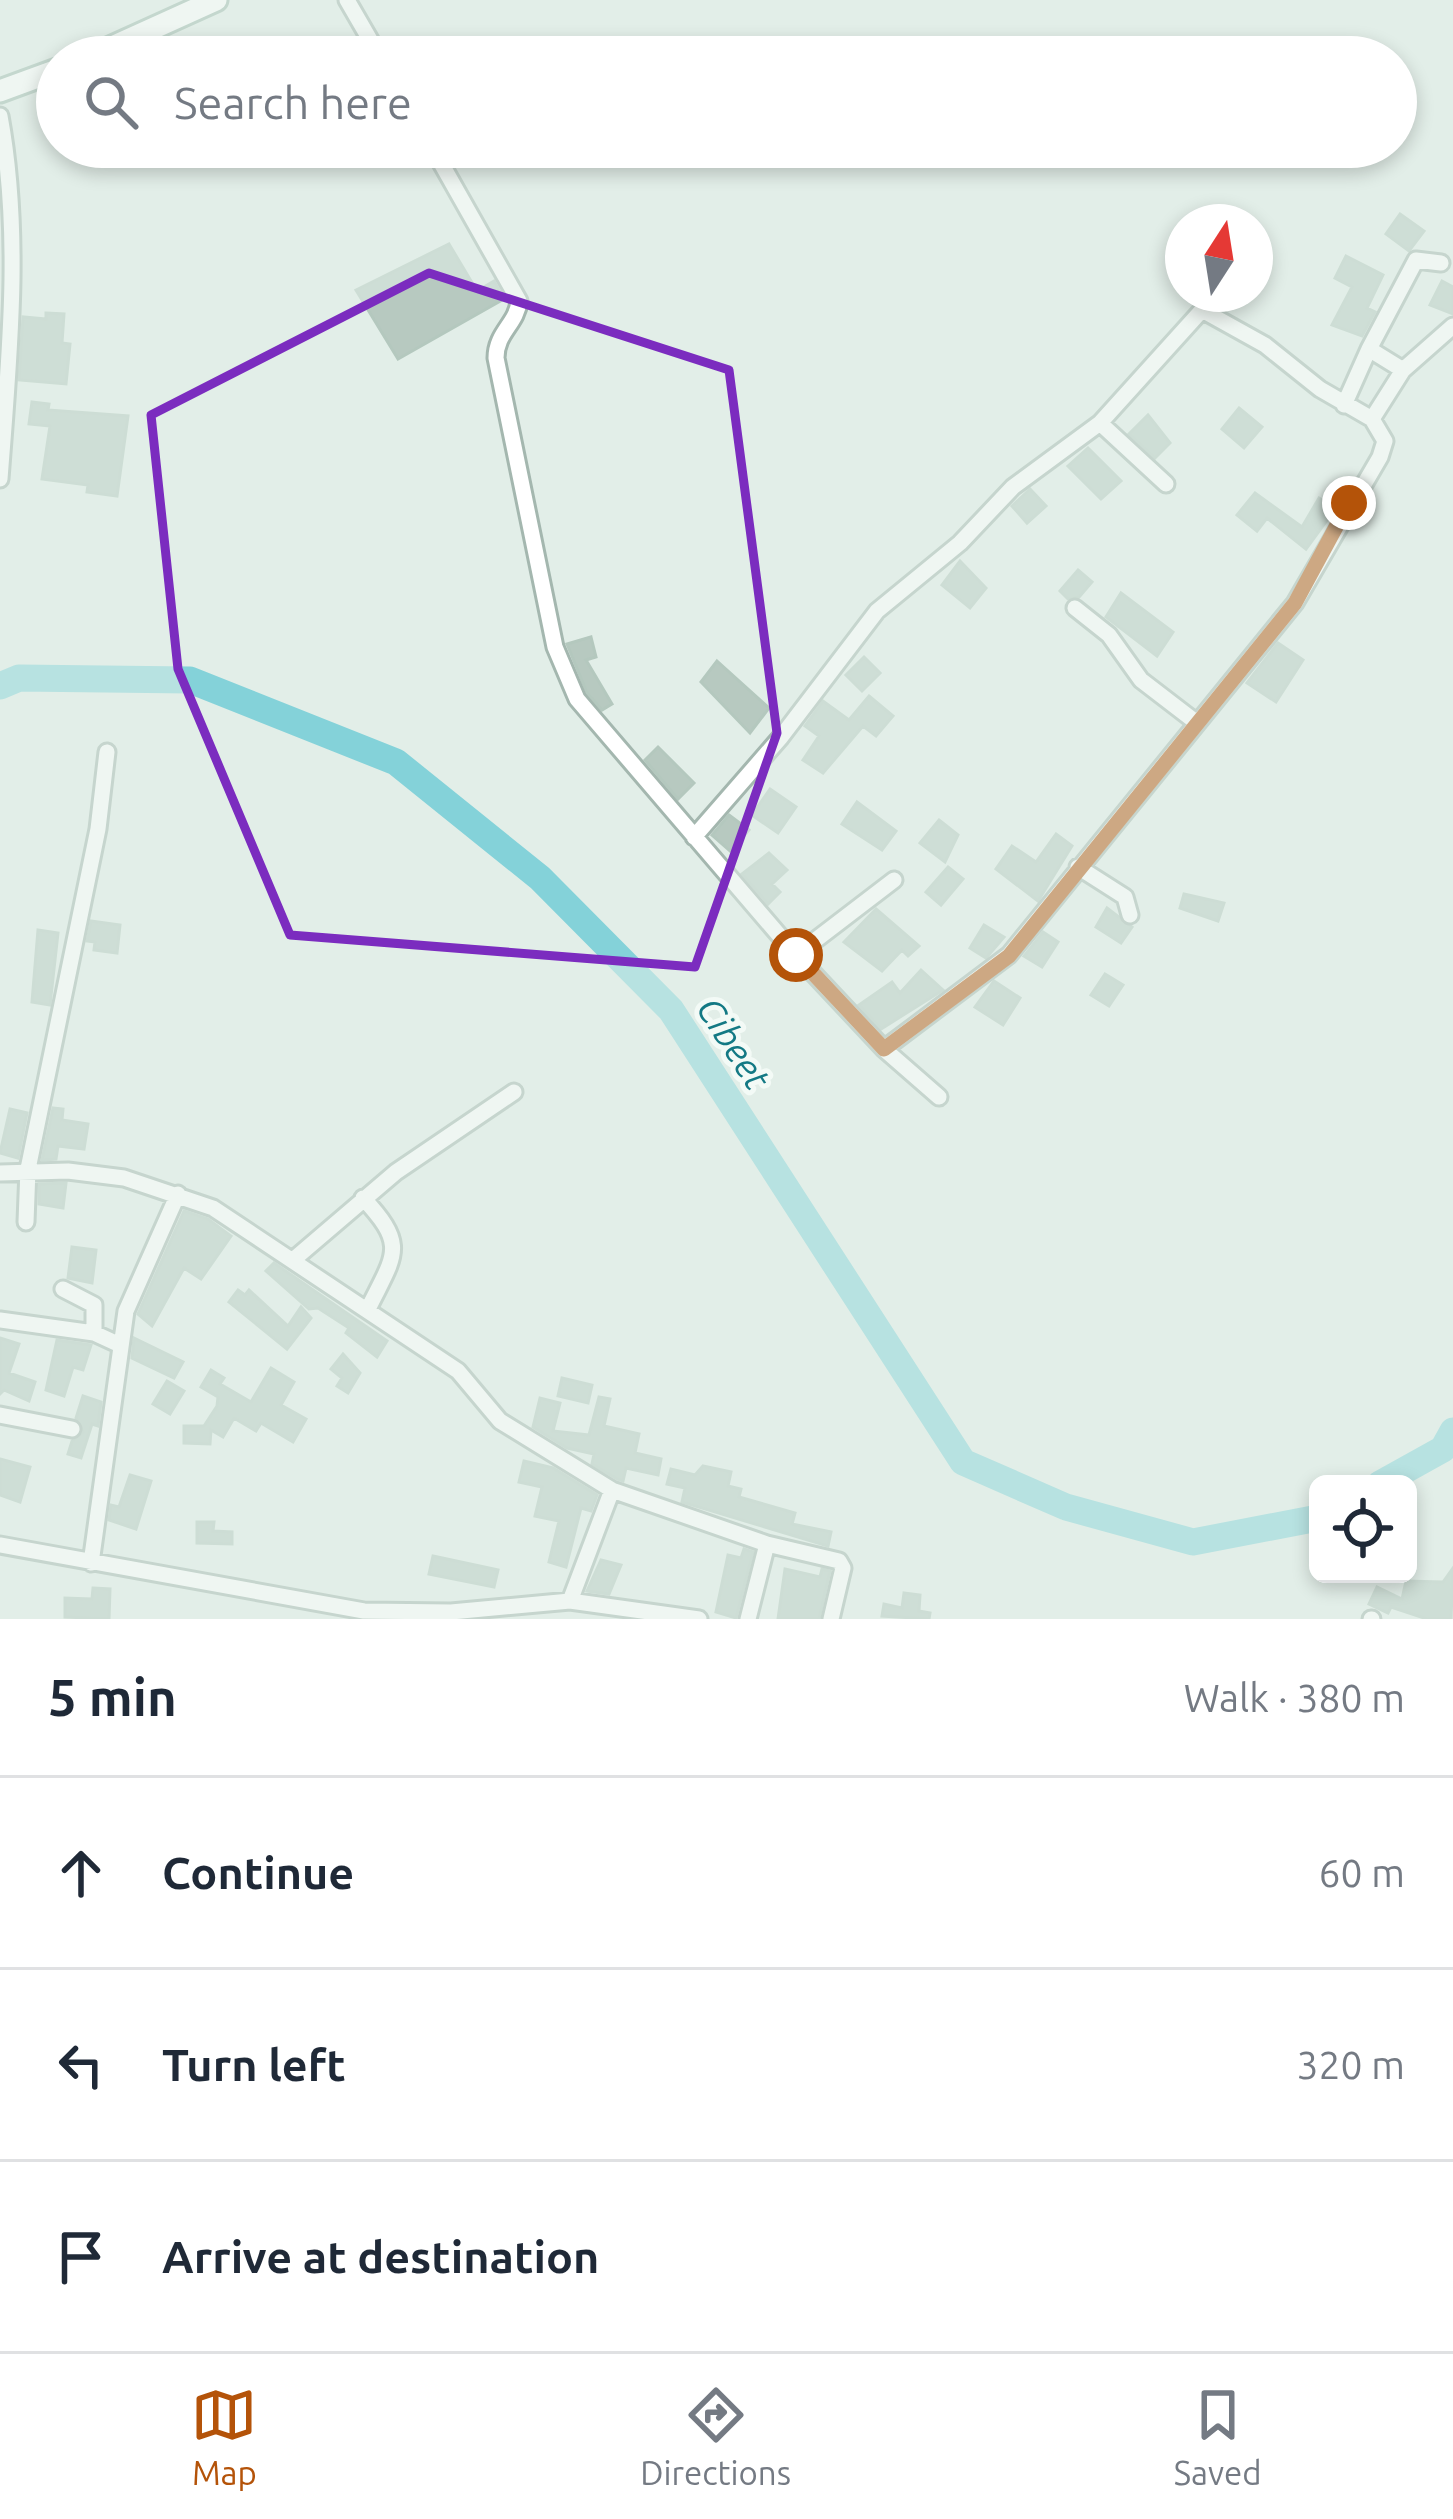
<!DOCTYPE html>
<meta charset="utf-8">
<style>
body{margin:0;font-family:Ubuntu,sans-serif;background:#f2f2f3;color:#1f2937}
.controls{position:absolute;right:36px;bottom:36px;display:grid;overflow:hidden;border-radius:18px;box-shadow:0 6px 18px #0003}
.controls button{width:108px;height:108px;display:grid;place-items:center;padding:0;border:0;border-bottom:3px solid #e0e1e3;background:#fff;color:#1f2937;font:60px sans-serif}
.compass{position:absolute;left:1165px;top:204px;width:108px;height:108px;border-radius:50%;background:#fff;box-shadow:0 6px 18px #0003;rotate:12deg}
.stop{position:absolute;width:36px;height:36px;margin:-27px;border:9px solid #b45309;border-radius:50%;background:#fff}
.stop.end{background:#b45309;border-color:#fff;box-shadow:0 3px 12px #0008}
.list{margin:0;padding:0;list-style:none}
h2{display:flex;justify-content:space-between;align-items:center;height:156px;margin:0;padding:0 48px;font-size:51px}
h2 small{font-size:39px;font-weight:400;color:#747a83}
.list li{display:grid;grid-template-columns:78px 1fr auto;gap:36px;align-items:center;box-sizing:border-box;height:192px;padding:0 48px;border-top:3px solid #e0e1e3}
.list b{display:block;font-size:45px;white-space:nowrap}
.list em{font-size:39px;font-style:normal;color:#747a83}
.icon{flex:none;width:66px;height:66px;fill:none;stroke:currentColor;stroke-width:2;stroke-linecap:round;stroke-linejoin:round}
.map{position:relative;flex:none;width:1453px;height:1619px;overflow:hidden}
.search{position:absolute;background:#fff;box-shadow:0 6px 18px #0003;left:36px;right:36px;top:36px;height:132px;display:flex;align-items:center;gap:30px;box-sizing:border-box;padding:0 42px;border-radius:66px;color:#747a83;font-size:45px}
.sheet{height:732px;background:#fff}
nav{display:flex;justify-content:space-around;align-items:center;box-sizing:border-box;height:168px;border-top:3px solid #e0e1e3;background:#fff;font-size:33px;color:#747a83}
nav a{display:grid;justify-items:center;gap:6px}
nav .on{color:#b45309}
.map>svg:first-child{display:block}
.lines{fill:none;stroke-linecap:round;stroke-linejoin:round}
.river{stroke:#84d2d9;stroke-width:27}
.building{fill:#b7c9c0;stroke:#b4c8be;stroke-width:3}
.street-casing{stroke:#a4b7af;stroke-width:21}
.secondary-casing{stroke:#9fbbaf;stroke-width:27}
.street{stroke:#fff;stroke-width:15}
.secondary{stroke:#fff;stroke-width:21}
.route{stroke:#b45309;stroke-width:15}
.marked{fill:none;stroke:#7b2cbf;stroke-width:9;stroke-linejoin:round}
.labels{text-anchor:middle;dominant-baseline:central;stroke-width:10;stroke-linejoin:round;paint-order:stroke}
.water-label{font-size:36px;font-style:italic;fill:#137984;stroke:#f3faf6}
</style>
<div class="map">
<svg width="1453" height="1619" viewBox="0 0 1453 1619">
<rect width="100%" height="100%" fill="#e2eee8"/>
<g class="lines">
<!-- river -->
<path class="river" d="M0,686L19,678L190,680L396,762L540,878L671,1010L963,1462L1066,1507L1193,1542L1318,1518
M1380,1484L1443,1449L1453,1431"/>
</g>
<!-- building -->
<path class="building" d="M1400,214L1424,231L1409,251L1386,234Z
M449,244L477,291L494,281L504,299L398,359L356,290Z
M1346,256L1383,275L1367,308L1375,312L1362,336L1332,325L1352,287L1335,278Z
M1442,281L1453,287V314L1430,305Z
M46,313L64,314L62,343L70,344L66,384L19,380L23,317L46,319Z
M32,402L49,404L48,410L128,416L117,496L87,492L88,485L42,479L50,426L29,424Z
M1239,408L1262,427L1244,448L1222,429Z
M1148,415L1170,443L1155,458L1129,434Z
M1088,448L1121,481L1101,499L1068,466Z
M1030,489L1046,506L1027,523L1012,506Z
M1255,493L1302,527L1319,498L1336,508L1306,549L1267,518L1257,531L1237,515Z
M960,561L986,588L970,608L942,585Z
M1078,570L1092,582L1079,597L1068,599L1060,591Z
M1121,593L1173,632L1157,656L1106,617Z
M591,637L596,657L586,660L612,704L602,710L587,693L567,644Z
M1278,643L1303,660L1276,702L1247,683Z
M864,657L880,673L862,691L846,675Z
M717,661L769,708L750,733L701,682Z
M869,696L893,716L876,736L863,726L823,773L803,760L819,736L805,726L823,701L849,720Z
M658,747L694,783L678,799L645,760Z
M770,789L796,807L778,833L752,815Z
M857,802L896,831L882,850L842,824Z
M729,815L749,830L730,851L712,835Z
M939,820L958,835L945,862L920,843Z
M1056,834L1072,846L1038,901L996,869L1012,846L1036,862Z
M769,853L787,870L772,884L780,892L768,904L742,874Z
M948,867L963,879L941,905L926,892Z
M1184,894L1224,903L1218,921L1180,908Z
M1107,908L1132,927L1121,943L1096,927Z
M876,909L919,946L908,956L902,950L882,971L844,942Z
M91,921L120,925L117,953L94,950L95,942L87,941Z
M984,925L1004,937L986,958L970,948Z
M38,930L58,933L50,1005L32,1002Z
M1043,932L1058,942L1042,967L1024,956Z
M921,970L943,990L881,1029L859,1005L892,982L900,993Z
M1105,974L1123,985L1109,1006L1091,995Z
M994,981L1020,998L1003,1025L975,1007Z
M53,1108L63,1109L62,1120L88,1124L84,1149L58,1146L56,1159L42,1160Z
M10,1109L27,1113L18,1158L0,1153Z
M66,1183L63,1208L39,1204V1184Z
M184,1211L208,1219L231,1236L201,1279L184,1268L152,1326L138,1314Z
M72,1247L96,1250L92,1283L68,1278Z
M274,1263L387,1341L377,1357L346,1333L349,1328L318,1308L309,1309L266,1271Z
M238,1290L245,1295L249,1290L288,1326L301,1307L311,1318L287,1349L229,1302Z
M0,1338L19,1344L9,1373L35,1382L29,1401L4,1390L0,1394Z
M134,1338L183,1362L174,1378L132,1358Z
M57,1340L91,1345L83,1370L73,1367L64,1396L46,1390Z
M343,1354L360,1373L348,1393L337,1386L342,1378L331,1369Z
M271,1368L294,1382L281,1405L306,1419L293,1442L261,1423L256,1431L234,1418L223,1437L211,1430L210,1444L184,1443V1426H204L217,1406L218,1397L201,1387L211,1370L224,1378L220,1384L251,1402Z
M562,1378L592,1385L588,1403L558,1396Z
M167,1381L184,1391L170,1414L153,1404Z
M83,1396L101,1402L98,1426L92,1424L81,1458L68,1454L72,1441L83,1432L76,1418Z
M599,1397L610,1399L604,1426L639,1434L635,1453L661,1459L658,1475L626,1468L623,1481L617,1479L592,1464L594,1454L567,1448L533,1427L540,1398L560,1403L553,1431L589,1435Z
M0,1459L30,1467L20,1502L0,1495Z
M524,1461L553,1468L597,1495L591,1511L581,1508L566,1567L549,1562L559,1521L535,1516L542,1487L519,1482Z
M703,1466L731,1472L728,1486L741,1489L739,1497L795,1513L792,1524L831,1532L828,1546L682,1502L685,1488L667,1484L671,1469L695,1475Z
M130,1475L151,1481L136,1529L109,1520L111,1505L119,1507Z
M197,1522H214L213,1531L232,1532V1544L197,1543Z
M744,1549L753,1552L736,1618L716,1612L728,1555L741,1558Z
M433,1556L498,1570L494,1587L429,1574Z
M601,1560L621,1565L609,1594L587,1591Z
M1453,1568L1451,1619H1427L1391,1607L1388,1613L1369,1604L1377,1587L1402,1599L1406,1581L1443,1582Z
M785,1569L820,1577L822,1569L830,1571L819,1619H778Z
M93,1588L110,1589L109,1619L65,1617V1598L92,1599Z
M904,1593L920,1595L919,1611L930,1613L929,1619L882,1616L884,1604L902,1608Z"/>
<g class="lines">
<!-- street casing -->
<g class="street-casing">
<path id="street" d="M347,0L380,57
M0,116C22,235 9,359 0,479
M432,147L519,301C517,324 496,332 496,358L555,647L577,699L796,955L884,1049L939,1097
M1403,370L1369,349L1416,260L1441,263
M1344,405L1369,349
M1372,419L1403,370L1453,326
M1100,423L1166,484
M1075,608L1109,635L1141,680L1197,723
M694,837L781,737L877,611L960,543L1013,487L1100,423L1202,310L1265,345L1320,389L1372,419L1385,441L1380,457L1295,603L1009,955L884,1049
M1078,867L1125,897L1130,915
M796,955L894,880
M0,1173L68,1171L124,1178L213,1208L458,1371L500,1421L612,1490L767,1544L839,1561L843,1568L831,1619
M363,1198C408,1246 395,1254 368,1309
M26,1222L28,1169L98,829L107,752
M293,1260L396,1172L514,1092
M63,1289L94,1305V1333
M0,1320L94,1333L120,1345
M0,1415L72,1429
M0,1545L364,1611L451,1612L570,1601L699,1619
M91,1563L126,1311L178,1194
M570,1601L612,1490
M748,1619L767,1544
M1371,1619H1372"/>
</g>
<!-- secondary casing -->
<g class="secondary-casing">
<path id="secondary" d="M90,57L216,0
M0,91L57,70"/>
</g>
<!-- street -->
<use href="#street" class="street"/>
<!-- secondary -->
<use href="#secondary" class="secondary"/>
</g>
<g class="lines">
<!-- route -->
<path class="route" d="M796,955L884,1049L1009,956L1295,603L1349,503"/>
</g>
<!-- marked area -->
<path d="M0 0H1453V1619H0ZM429,273L729,370L777,733L695,967L290,935L178,669L151,415Z" fill="#e2eee8" fill-opacity=".55" fill-rule="evenodd"/>
<path class="marked" d="M429,273L729,370L777,733L695,967L290,935L178,669L151,415Z"/>
<g class="labels">
<!-- water labels -->
<g class="water-label">
<text transform="translate(734 1043) rotate(57)">Cibeet</text>
</g>
</g>
</svg>
<div class="controls">
<button><svg class="icon" aria-label="locate" viewBox="0 0 24 24"><circle cx="12" cy="12" r="6"/><path d="M12 2v4M12 18v4M2 12h4M18 12h4"/></svg></button>
</div>
<svg class="compass" viewBox="-18 -18 36 36"><path d="M0-13l5 13h-10z" fill="#e53935"/><path d="M0 13l5-13h-10z" fill="#747a83"/></svg>
<div class="stop" style="left:796px;top:955px"></div>
<div class="stop end" style="left:1349px;top:503px"></div>
<div class="search"><svg class="icon" aria-label="search" viewBox="0 0 24 24"><circle cx="10" cy="10" r="6"/><path d="M15 15l6 6"/></svg>Search here</div>
</div>
<section class="sheet">
<h2>5 min<small>Walk · 380 m</small></h2>
<ul class="list">
<li><svg class="icon" aria-label="ahead" viewBox="0 0 24 24"><path d="M12 20V5M6 11l6-6 6 6"/></svg><div><b>Continue</b></div><em>60 m</em></li>
<li><svg class="icon" aria-label="left" viewBox="0 0 24 24"><path d="M17 20v-9H6M10 6l-5 5 5 5"/></svg><div><b>Turn left</b></div><em>320 m</em></li>
<li><svg class="icon" aria-label="arrive" viewBox="0 0 24 24"><path d="M6 21V4h12l-3 4 3 4H6"/></svg><div><b>Arrive at destination</b></div></li>
</ul>
</section>
<nav>
<a class="on"><svg class="icon" aria-label="map" viewBox="0 0 24 24"><path d="M3 6l6-2 6 2 6-2v14l-6 2-6-2-6 2zM9 4v14M15 6v14"/></svg>Map</a>
<a><svg class="icon" aria-label="directions" viewBox="0 0 24 24"><path d="M12 3l9 9-9 9-9-9zM9 14v-3h6M13 9l2 2-2 2"/></svg>Directions</a>
<a><svg class="icon" aria-label="saved" viewBox="0 0 24 24"><path d="M7 4h10v16l-5-4-5 4z"/></svg>Saved</a>
</nav>
